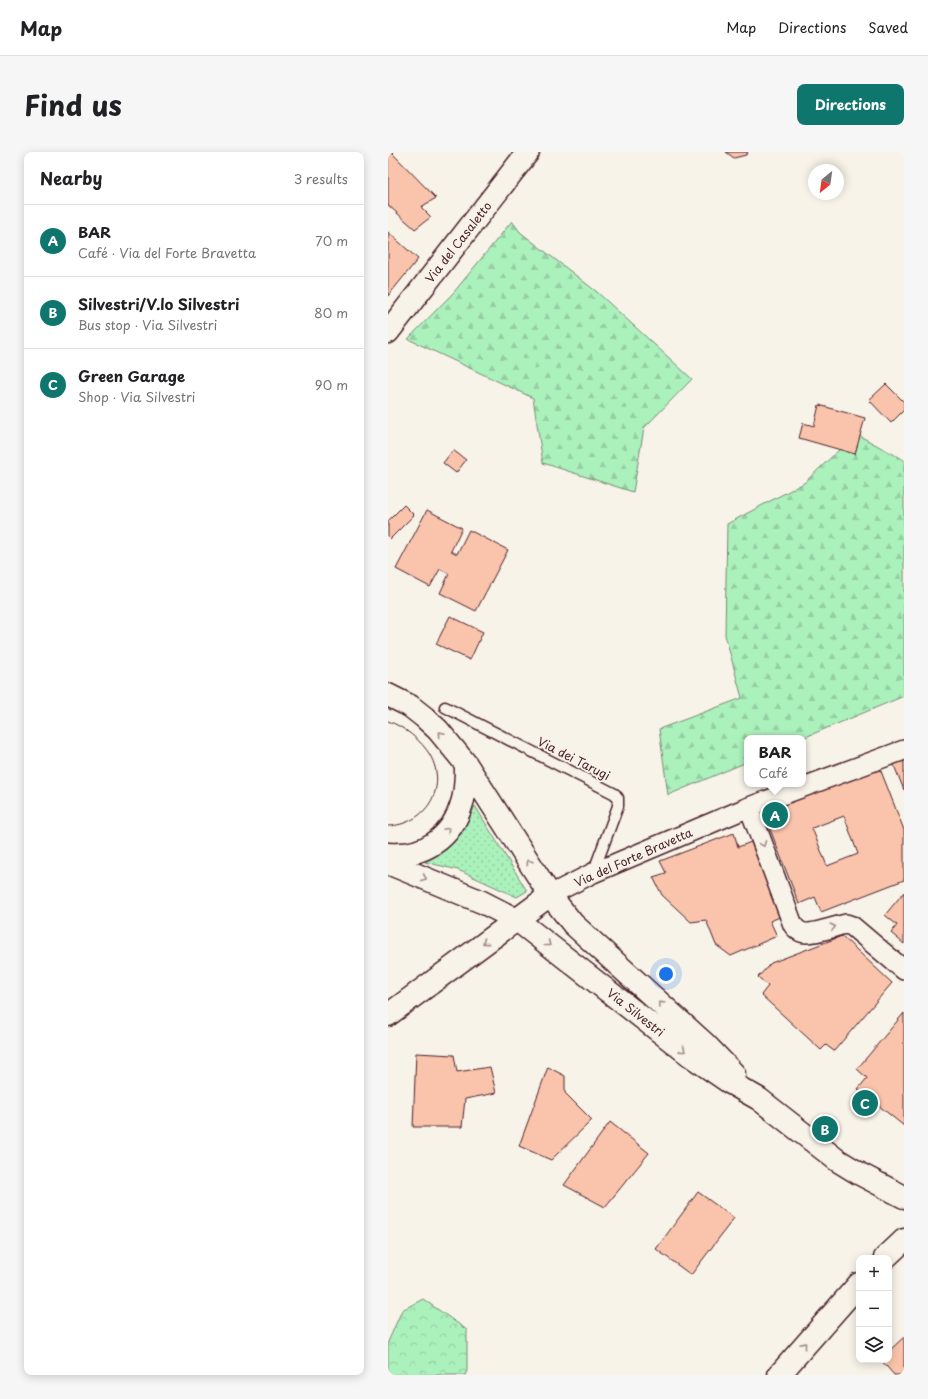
<!DOCTYPE html>
<meta charset="utf-8">
<style>
body{margin:0;font-family:"Playpen Sans",sans-serif;background:#f6f6f6;color:#202124}
.controls{position:absolute;right:12px;bottom:12px;display:grid;overflow:hidden;border-radius:8px;box-shadow:0 2px 10px #0003}
.controls button{width:36px;height:36px;display:grid;place-items:center;padding:0;border:0;border-bottom:1px solid #e0e0e0;background:#fff;color:#202124;font:20px sans-serif}
.compass{position:absolute;left:420px;top:12px;width:36px;height:36px;border-radius:50%;background:#fff;box-shadow:0 2px 10px #0003;rotate:209deg}
.you{position:absolute;left:278px;top:822px;width:14px;height:14px;margin:-10px;border:3px solid #fff;border-radius:50%;background:#1a73e8;box-shadow:0 0 0 6px #1a73e833}
.badge{display:grid;place-items:center;width:26px;height:26px;border-radius:50%;background:#0f766e;color:#fff;font-size:13px;font-weight:700}
.pin{position:absolute;translate:-50% -50%;border:2px solid #fff;box-shadow:0 1px 4px #0006}
.popup{position:absolute;left:356px;top:583px;width:62px;height:52px;box-sizing:border-box;display:grid;place-content:center;border-radius:8px;background:#fff;filter:drop-shadow(0 1px 3px #0005);font-size:13px;white-space:nowrap;color:#757577}
.popup b{font-size:15px;color:#202124}
.popup::after{content:'';position:absolute;left:50%;top:100%;margin-left:-8px;border:8px solid transparent;border-top-color:#fff}
.list{margin:0;padding:0;list-style:none}
h2{display:flex;justify-content:space-between;align-items:center;height:52px;margin:0;padding:0 16px;font-size:17px}
h2 small{font-size:13px;font-weight:400;color:#757577}
.list li{display:grid;grid-template-columns:26px 1fr auto;gap:12px;align-items:center;box-sizing:border-box;height:72px;padding:0 16px;border-top:1px solid #e0e0e0}
.list b{display:block;font-size:15px;white-space:nowrap}
.list p{margin:0;font-size:13px;white-space:nowrap;color:#757577}
.list em{font-size:13px;font-style:normal;color:#757577}
.icon{flex:none;width:22px;height:22px;fill:none;stroke:currentColor;stroke-width:2;stroke-linecap:round;stroke-linejoin:round}
.map{position:relative;flex:none;width:516px;height:1223px;overflow:hidden;border-radius:8px}
header{display:flex;align-items:center;gap:24px;box-sizing:border-box;height:56px;padding:0 20px;background:#fff;border-bottom:1px solid #e0e0e0}
header strong{font-size:19px}
nav{display:flex;gap:22px;margin-inline-start:auto;font-size:14px}
.intro{display:flex;align-items:center;justify-content:space-between;box-sizing:border-box;height:96px;padding:0 24px}
h1{margin:0;font-size:28px}
.button{padding:10px 18px;border-radius:8px;background:#0f766e;color:#fff;font-size:14px;font-weight:700}
main{display:flex;gap:24px;padding:0 24px}
aside{flex:1;background:#fff;border-radius:8px;box-shadow:0 2px 10px #0003}
.map>svg:first-child{display:block}
.grass{fill:url(#grass-dots);stroke:#7a8874}
.forest{fill:url(#forest-firs);stroke:#7a8874}
.park{fill:url(#park-crowns);stroke:#7a8874}
.building{fill:#f9c4ab;stroke:#4a1f2b;fill-rule:evenodd}
.lines{fill:none;stroke-linecap:round;stroke-linejoin:round}
.service-casing{stroke:#4a1f2b;stroke-width:13}
.minor-casing{stroke:#4a1f2b;stroke-width:22}
.tertiary-casing{stroke:#4a1f2b;stroke-width:25}
.secondary-casing{stroke:#4a1f2b;stroke-width:25}
.service{stroke:#f7f3e8;stroke-width:10}
.minor{stroke:#f7f3e8;stroke-width:19}
.tertiary{stroke:#f7f3e8;stroke-width:22}
.secondary{stroke:#f7f3e8;stroke-width:22}
.tram{stroke:#4a1f2b;stroke-width:1}
.oneway{stroke:#a0898a}
.labels{text-anchor:middle;dominant-baseline:central;stroke-width:3.5;stroke-linejoin:round;paint-order:stroke}
.street-label{font-size:12px;fill:#4a1f2b;stroke:#f7f3e8}
</style>
<header>
<strong>Map</strong>
<nav><a>Map</a><a>Directions</a><a>Saved</a></nav>
</header>
<div class="intro"><h1>Find us</h1><a class="button">Directions</a></div>
<main>
<aside>
<h2>Nearby<small>3 results</small></h2>
<ul class="list">
<li><span class="badge">A</span><div><b>BAR</b><p>Café · Via del Forte Bravetta</p></div><em>70 m</em></li>
<li><span class="badge">B</span><div><b>Silvestri/V.lo Silvestri</b><p>Bus stop · Via Silvestri</p></div><em>80 m</em></li>
<li><span class="badge">C</span><div><b>Green Garage</b><p>Shop · Via Silvestri</p></div><em>90 m</em></li>
</ul>
</aside>
<div class="map">
<svg width="516" height="1223" viewBox="0 0 516 1223">
<defs>
<pattern id="grass-dots" width="8" height="8" patternUnits="userSpaceOnUse"><rect width="8" height="8" fill="#abf1bc"/><path d="M2 2h.1M6 6h.1" fill="none" stroke="#95cea2" stroke-width="1.8" stroke-linecap="round"/></pattern>
<pattern id="forest-firs" width="22" height="20" patternUnits="userSpaceOnUse"><rect width="22" height="20" fill="#abf1bc"/><path d="M5 1l3.5 6h-7zM16 11l3.5 6h-7z" fill="#95cea2"/></pattern>
<pattern id="park-crowns" width="20" height="18" patternUnits="userSpaceOnUse"><rect width="20" height="18" fill="#abf1bc"/><path d="M2 6a3 3 0 1 1 6 0M12 15a3 3 0 1 1 6 0" fill="none" stroke="#95cea2"/></pattern>
</defs>
<rect width="100%" height="100%" fill="#f7f3e8"/>
<filter id="ink" filterUnits="userSpaceOnUse"><feTurbulence type="fractalNoise" baseFrequency=".025" numOctaves="2"/><feDisplacementMap in="SourceGraphic" scale="8" xChannelSelector="R" yChannelSelector="G"/><feConvolveMatrix kernelMatrix="1 2 1 2 8 2 1 2 1" color-interpolation-filters="sRGB"/></filter>
<g filter="url(#ink)">
<!-- grass -->
<path class="grass" d="M87,654L139,739L129,745L70,718L37,710C64,698 75,680 87,654Z"/>
<!-- forest -->
<path class="forest" d="M124,69L132,80L209,140L304,227L256,276L245,340L155,311L145,246L20,187L66,140Z
M468,282L516,308V544L415,586H359V610L280,643L271,577L354,546L337,483L339,372L416,331Z"/>
<!-- park -->
<path class="park" d="M35,1147L79,1178V1219L77,1223H0V1190L14,1158Z"/>
<!-- building -->
<path class="building" d="M0,0H3L48,46L33,55L43,65L27,77L0,53Z
M338,0H360L358,3L346,6Z
M0,80L30,107L0,144Z
M498,232L516,250V258L503,271L481,248Z
M431,253L477,266L467,302L411,286L415,271L426,274Z
M65,298L78,308L68,321L55,311Z
M16,353L26,363L2,387L0,385V369Z
M39,358L74,376L63,399L69,402L81,378L120,398L88,459L52,441L61,422L52,417L42,435L8,417Z
M62,464L95,480L82,508L48,492Z
M516,607V638L505,611Z
M491,614L516,678V728L433,760L427,745L411,752L375,659ZM456,664L470,702L439,714L424,676Z
M346,681L350,695L363,690L392,765L382,769L389,784L343,804L328,793L318,768L303,770L274,743L265,725L278,721L272,709Z
M516,740V792L503,781L509,773L497,763Z
M454,784L504,831L446,899L438,893L433,898L373,843L380,834L370,825L383,811Z
M516,861V974L470,937L479,926L469,917Z
M28,901L66,903L69,920L102,915L108,941L77,947L74,975H25Z
M160,915L177,924V941L204,968L163,1008L131,994Z
M222,970L261,1001L217,1055L176,1033Z
M310,1040L346,1066L303,1123L268,1097Z
M516,1185V1223H506L493,1208H501V1199Z"/>
<g class="lines">
<!-- service casing -->
<g class="service-casing">
<path id="service" d="M57,555L227,642L230,646V654L205,721"/>
</g>
<!-- minor casing -->
<g class="minor-casing">
<path id="minor" d="M361,655L405,773C407,776 409,778 413,780C422,784 447,774 458,772L464,774L516,818
M162,743L205,721L361,655L516,598"/>
</g>
<!-- tertiary casing -->
<g class="tertiary-casing">
<path id="tertiary" d="M0,180L140,0
M0,863L162,743
M497,1106L516,1088
M391,1223L471,1132"/>
</g>
<!-- secondary casing -->
<g class="secondary-casing">
<path id="secondary" d="M0,543L22,554L36,565L50,578L78,612L162,743L185,772L317,892L346,922
M0,702C36,705 64,686 74,651C78,639 78,625 78,612
M0,711L94,750L129,768L303,904L341,930L371,947L449,1008L472,1022L516,1045"/>
</g>
<!-- service -->
<use href="#service" class="service"/>
<!-- minor -->
<use href="#minor" class="minor"/>
<!-- tertiary -->
<use href="#tertiary" class="tertiary"/>
<!-- secondary -->
<use href="#secondary" class="secondary"/>
<!-- tram -->
<path class="tram" d="M0,569C15,574 34,589 42,603C61,637 37,673 0,674"/>
</g>
<!-- one-way arrows -->
<defs><path id="oneway-chevron" d="M-2-3.5L2.5 0L-2 3.5" fill="none" stroke-width="1.6" stroke-linecap="round" stroke-linejoin="round"/></defs>
<g class="oneway">
<use href="#oneway-chevron" transform="translate(53 582) rotate(-131)"/>
<use href="#oneway-chevron" transform="translate(59 678) rotate(-49)"/>
<use href="#oneway-chevron" transform="translate(375 692) rotate(69)"/>
<use href="#oneway-chevron" transform="translate(141 710) rotate(-124)"/>
<use href="#oneway-chevron" transform="translate(36 726) rotate(22)"/>
<use href="#oneway-chevron" transform="translate(445 775) rotate(-14)"/>
<use href="#oneway-chevron" transform="translate(97 790) rotate(144)"/>
<use href="#oneway-chevron" transform="translate(160 792) rotate(38)"/>
<use href="#oneway-chevron" transform="translate(273 852) rotate(-138)"/>
<use href="#oneway-chevron" transform="translate(295 898) rotate(38)"/>
<use href="#oneway-chevron" transform="translate(416 1193) rotate(-50)"/>
</g>
</g>
<g class="labels">
<!-- street labels -->
<g class="street-label">
<text transform="translate(70 90) rotate(-52)">Via del Casaletto</text>
<text transform="translate(186 606) rotate(27)">Via dei Tarugi</text>
<text transform="translate(245 705) rotate(-24)">Via del Forte Bravetta</text>
<text transform="translate(248 860) rotate(38)">Via Silvestri</text>
</g>
</g>
</svg>
<div class="controls">
<button>+</button>
<button>−</button>
<button><svg class="icon" aria-label="layers" viewBox="0 0 24 24"><path d="M12 4l9 5-9 5-9-5zM3 14l9 5 9-5"/></svg></button>
</div>
<svg class="compass" viewBox="-18 -18 36 36"><path d="M0-13l5 13h-10z" fill="#e53935"/><path d="M0 13l5-13h-10z" fill="#757577"/></svg>
<div class="you"></div>
<div class="pin badge" style="left:387px;top:663px">A</div>
<div class="popup"><b>BAR</b>Café</div>
<div class="pin badge" style="left:437px;top:977px">B</div>
<div class="pin badge" style="left:477px;top:951px">C</div>
</div>
</main>
